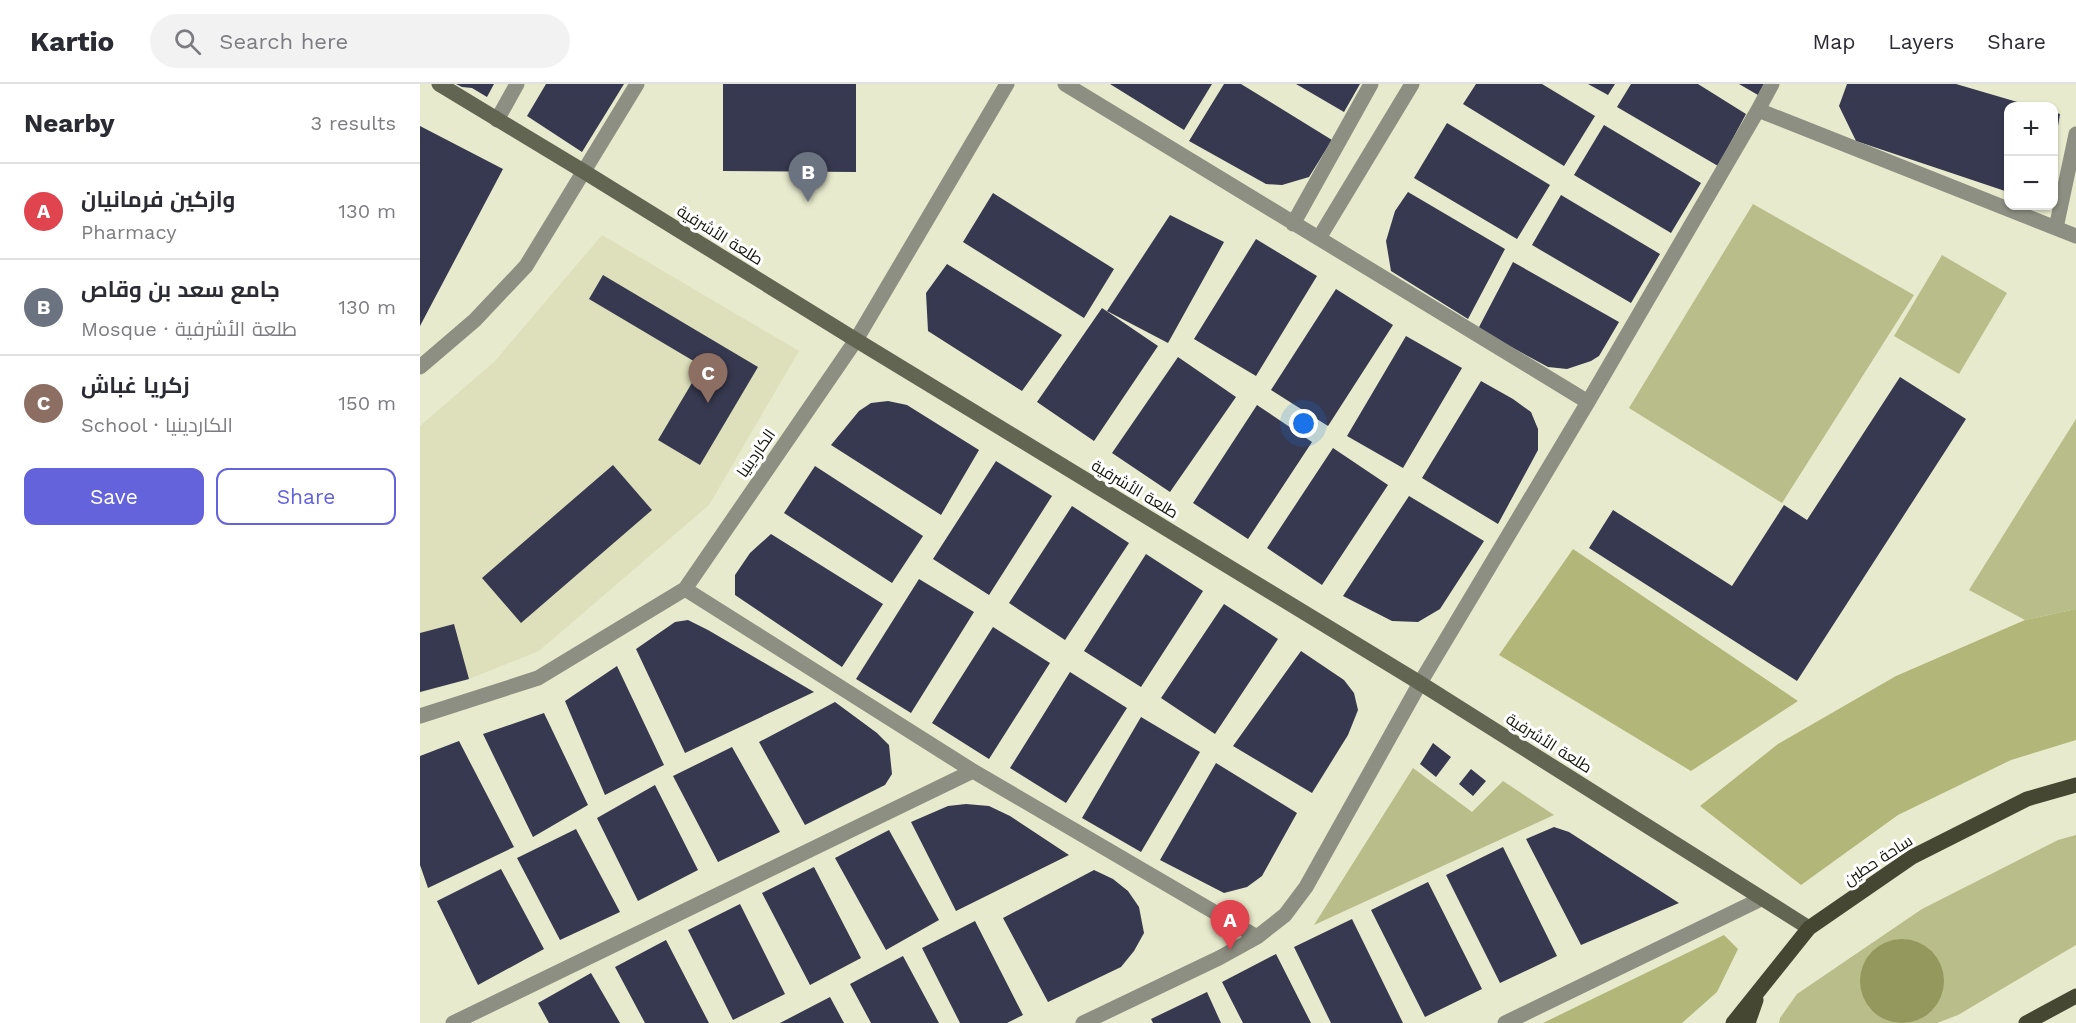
<!DOCTYPE html>
<meta charset="utf-8">
<style>
body{margin:0;font-family:"Work Sans",Cairo,sans-serif;background:#f2f2f3;color:#2b2b33}
.controls{position:absolute;right:18px;top:18px;display:grid;overflow:hidden;border-radius:12px;box-shadow:0 2px 4px #0004}
.controls button{width:54px;height:54px;display:grid;place-items:center;padding:0;border:0;border-bottom:2px solid #e1e1e2;background:#fff;color:#2b2b33;font:30px sans-serif}
.you{position:absolute;left:884px;top:340px;width:21px;height:21px;margin:-15px;border:4px solid #fff;border-radius:50%;background:#1a73e8;box-shadow:0 0 0 9px #1a73e833}
.badge{display:grid;place-items:center;width:39px;height:39px;border-radius:50%;background:#6463dc;color:#fff;font-size:20px;font-weight:700}
.pin{position:absolute;translate:-50% -50px;filter:drop-shadow(0 2px 3px #0008)}
.pin::after{content:'';position:absolute;top:32px;width:21px;height:18px;background:inherit;clip-path:polygon(0 0,100% 0,50% 100%)}
.list{margin:0;padding:0;list-style:none}
h2{display:flex;justify-content:space-between;align-items:center;height:78px;margin:0;padding:0 24px;font-size:26px}
h2 small{font-size:20px;font-weight:400;color:#7c7c81}
.list li{display:grid;grid-template-columns:39px 1fr auto;gap:18px;align-items:center;box-sizing:border-box;height:96px;padding:0 24px;border-top:2px solid #e1e1e2}
.list b{display:block;font-size:22px;white-space:nowrap}
.list p{margin:0;font-size:20px;white-space:nowrap;color:#7c7c81}
.list em{font-size:20px;font-style:normal;color:#7c7c81}
.actions{display:flex;gap:12px;padding:18px 24px}
.actions a{flex:1;padding:14px 0;border:2px solid #6463dc;border-radius:12px;text-align:center;font-size:21px;color:#6463dc}
.actions .main{background:#6463dc;color:#fff}
.icon{flex:none;width:33px;height:33px;fill:none;stroke:currentColor;stroke-width:2;stroke-linecap:round;stroke-linejoin:round}
.map{position:relative;flex:none;width:1656px;height:939px;overflow:hidden}
header{display:flex;align-items:center;gap:36px;box-sizing:border-box;height:84px;padding:0 30px;background:#fff;border-bottom:2px solid #e1e1e2}
header strong{font-size:28px}
nav{display:flex;gap:33px;margin-inline-start:auto;font-size:21px}
.search{width:420px;height:54px;background:#f2f2f3;display:flex;align-items:center;gap:15px;box-sizing:border-box;padding:0 21px;border-radius:33px;color:#7c7c81;font-size:22px}
main{display:flex}
aside{flex:1;background:#fff}
.map>svg:first-child{display:block}
.built{fill:#dde0ba}
.green{fill:#b9bd89}
.forest{fill:#b2b678}
.water{fill:#95985c}
.building{fill:#373950}
.lines{fill:none;stroke-linecap:round;stroke-linejoin:round}
.street{stroke:#8d8f82;stroke-width:15}
.secondary{stroke:#636553;stroke-width:15}
.primary{stroke:#464732;stroke-width:15}
.labels{text-anchor:middle;dominant-baseline:central;stroke-width:6;stroke-linejoin:round;paint-order:stroke}
.street-label{font-size:16px;fill:#131409;stroke:#fff}
</style>
<header>
<strong>Kartio</strong>
<div class="search"><svg class="icon" aria-label="search" viewBox="0 0 24 24"><circle cx="10" cy="10" r="6"/><path d="M15 15l6 6"/></svg>Search here</div>
<nav><a>Map</a><a>Layers</a><a>Share</a></nav>
</header>
<main>
<aside>
<h2>Nearby<small>3 results</small></h2>
<ul class="list">
<li><span class="badge" style="background:#e0444e">A</span><div><b>وازكين فرمانيان</b><p>Pharmacy</p></div><em>130 m</em></li>
<li><span class="badge" style="background:#6b7280">B</span><div><b>جامع سعد بن وقاص</b><p>Mosque · طلعة الأشرفية</p></div><em>130 m</em></li>
<li><span class="badge" style="background:#8d6e63">C</span><div><b>زكريا غباش</b><p>School · الكاردينيا</p></div><em>150 m</em></li>
</ul>
<div class="actions"><a class="main">Save</a><a>Share</a></div>
</aside>
<div class="map">
<svg width="1656" height="939" viewBox="0 0 1656 939">
<rect width="100%" height="100%" fill="#e7eacc"/>
<!-- built -->
<path class="built" d="M182,151L379,267L289,421L119,567L49,595L0,609V342L75,277Z"/>
<!-- green -->
<path class="green" d="M1333,120L1494,211L1362,419L1209,324Z
M1522,171L1587,209L1539,290L1474,252Z
M1656,335V525L1605,536L1549,506Z
M993,684L1052,728L1083,697L1134,731L894,841Z
M1656,751V861L1538,931L1517,939H1359L1360,934L1377,910L1502,825L1638,756Z"/>
<!-- forest -->
<path class="forest" d="M1153,465L1378,617L1271,687L1079,571Z
M1656,525V656L1591,676L1478,731L1381,801L1280,722L1358,660L1476,592L1605,536Z
M1304,851L1318,865L1297,908L1262,939H1123Z"/>
<!-- water -->
<path class="water" d="M1440 897a42 42 0 1 1 84 0a42 42 0 1 1-84 0Z"/>
<!-- building -->
<path class="building" d="M36,0H74L67,13L52,4L42,3Z
M126,0H204L162,68L107,32Z
M303,0H436V88L303,87Z
M690,0H792L764,46Z
M804,0H821L912,56L889,93L862,101L846,100L769,57Z
M876,0H940L924,28Z
M1056,0H1122L1175,32L1144,82L1043,20Z
M1168,0H1195L1188,11Z
M1211,0H1278L1326,30L1298,82L1197,23Z
M1319,0H1344L1338,11Z
M1427,0H1536L1611,22H1588V108L1436,57L1419,22Z
M1634,28L1640,30L1635,60H1634Z
M1027,39L1130,101L1097,155L994,94Z
M1184,41L1281,99L1251,149L1154,91Z
M0,42L83,85L0,242Z
M988,108L1085,165L1048,235L971,187L966,157L975,127Z
M573,109L694,185L664,234L543,158Z
M1141,111L1240,170L1211,219L1112,161Z
M750,131L804,158L748,259L687,227Z
M836,155L897,192L836,292L774,255Z
M1093,178L1199,238L1179,272L1171,277L1147,285L1128,283L1058,245Z
M527,180L642,251L602,307L508,247L506,209Z
M183,191L338,283L280,381L238,356L282,282L169,215Z
M916,205L973,241L908,342L851,306Z
M682,224L738,262L674,357L617,318Z
M986,252L1042,284L983,384L927,352Z
M758,273L816,313L750,408L692,369Z
M1480,293L1546,335L1377,597L1169,464L1193,426L1312,502L1364,421L1387,436Z
M1061,297L1093,315L1111,328L1118,345V366L1078,440L1002,394Z
M468,317L487,321L559,366L521,431L411,361L439,327L451,319Z
M837,321L892,358L828,455L773,419Z
M913,364L968,401L902,501L847,464Z
M576,377L632,412L569,511L513,475Z
M193,381L232,426L101,539L62,494Z
M395,382L503,452L472,499L364,429Z
M989,412L1064,457L1020,525L998,538L972,537L923,512Z
M652,422L709,459L645,556L589,519Z
M351,450L463,520L422,583L315,511V491L330,469Z
M726,470L783,507L721,603L664,567Z
M499,495L554,528L491,629L436,595Z
M804,520L858,555L795,650L741,614Z
M268,536L288,546L394,608L265,669L216,565L255,538Z
M34,540L49,595L0,608V549Z
M573,543L630,579L569,675L512,639Z
M881,567L924,596L934,609L938,626L928,651L892,709L813,662Z
M197,582L244,681L185,711L145,617Z
M650,588L707,624L646,719L590,684Z
M415,618L457,649L469,661L472,690L465,701L385,741L339,658Z
M124,629L168,721L113,753L63,650Z
M721,633L780,668L721,768L662,734Z
M39,657L94,763L8,804L0,781V672Z
M1013,659L1031,673L1016,693L1000,680Z
M312,663L360,748L298,778L253,692Z
M796,679L877,729L842,792L827,803L804,809L740,776Z
M1051,685L1066,697L1053,712L1039,700Z
M235,701L278,786L218,817L177,734Z
M546,720L569,722L590,732L649,771L536,827L491,738L528,722Z
M1134,743L1149,748L1259,819L1161,861L1106,755Z
M156,745L200,828L140,856L97,774Z
M469,746L519,836L466,866L415,774Z
M1083,763L1137,872L1080,899L1026,791Z
M394,783L441,874L390,901L342,809Z
M81,785L124,865L58,901L17,817Z
M674,786L693,795L708,807L719,823L724,849L714,867L701,883L628,918L583,834Z
M1008,798L1062,905L1005,933L951,826Z
M320,820L365,910L313,936L268,846Z
M932,835L983,939H911L874,863Z
M555,837L603,931L587,939H540L502,864Z
M246,856L289,939H225L195,883Z
M856,870L891,939H823L802,898Z
M483,872L519,939H451L430,900Z
M171,889L200,939H129L118,919Z
M787,908L801,939H733L731,935Z
M410,913L424,939H360Z"/>
<g class="lines">
<!-- street -->
<path class="street" d="M645,0L1168,318
M1338,26L1656,152
M77,36L97,0
M873,140L951,0
M1636,144L1656,50
M899,154L992,0
M0,283L55,236L106,182L217,0
M265,505L553,687L837,853
M0,632L118,594L265,505L436,256L587,0
M33,939L553,687
M663,939L799,874L837,853L865,831L886,803L1000,599L1168,318L1338,26L1352,0
M1085,939L1341,815"/>
<!-- secondary -->
<path class="secondary" d="M19,0L163,87L436,256L1000,599L1389,844"/>
<!-- primary -->
<path class="primary" d="M1313,939L1389,844L1492,773L1607,715L1656,701
M1328,939L1336,916
M1606,939L1656,912"/>
</g>
<g class="labels">
<!-- street labels -->
<g class="street-label">
<text transform="translate(300 151) rotate(32)">طلعة الأشرفية</text>
<text transform="translate(336 369) rotate(-55)">الكاردينيا</text>
<text transform="translate(715 405) rotate(31)">طلعة الأشرفية</text>
<text transform="translate(1129 659) rotate(32)">طلعة الأشرفية</text>
<text transform="translate(1458 776) rotate(-33)">ساحة حطين</text>
</g>
</g>
</svg>
<div class="controls">
<button>+</button>
<button>−</button>
</div>
<div class="you"></div>
<div class="pin badge" style="left:810px;top:866px;background:#e0444e">A</div>
<div class="pin badge" style="left:388px;top:118px;background:#6b7280">B</div>
<div class="pin badge" style="left:288px;top:319px;background:#8d6e63">C</div>
</div>
</main>
